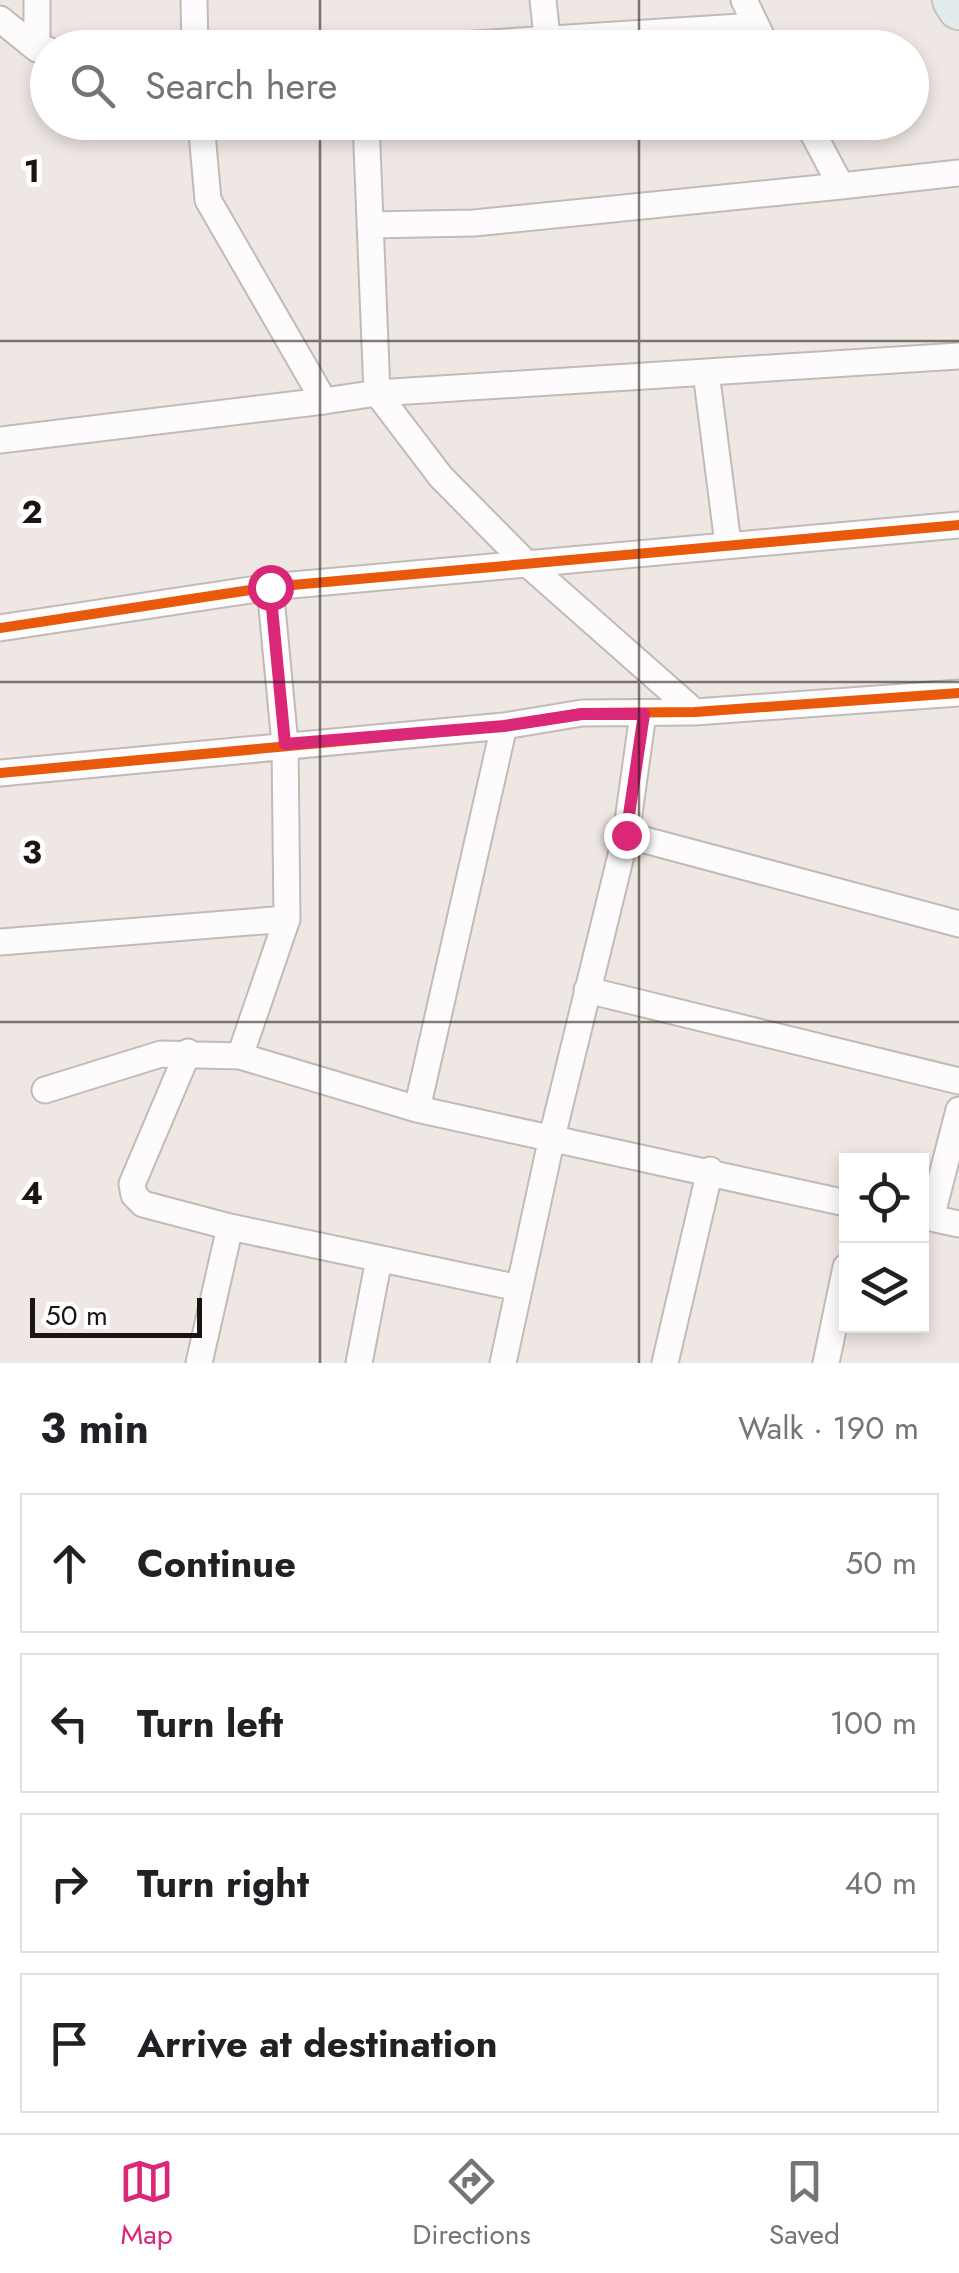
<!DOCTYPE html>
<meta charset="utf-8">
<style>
body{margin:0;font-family:Jost,sans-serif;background:#f6f6f6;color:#202124}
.controls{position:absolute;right:30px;bottom:30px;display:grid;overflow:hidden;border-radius:0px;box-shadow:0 5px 15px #0003}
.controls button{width:90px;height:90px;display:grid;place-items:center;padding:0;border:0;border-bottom:2px solid #e0e0e0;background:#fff;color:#202124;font:50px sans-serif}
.scale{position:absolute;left:30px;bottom:25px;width:172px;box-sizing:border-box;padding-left:10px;border:5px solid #1a1513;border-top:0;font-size:28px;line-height:35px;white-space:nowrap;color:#1a1513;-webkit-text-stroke:8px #fff;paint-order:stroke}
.stop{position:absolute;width:30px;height:30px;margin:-22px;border:8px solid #db2777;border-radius:50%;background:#fff}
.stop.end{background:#db2777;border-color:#fff;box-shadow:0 2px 10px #0008}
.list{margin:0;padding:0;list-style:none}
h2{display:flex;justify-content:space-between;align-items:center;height:130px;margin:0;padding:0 40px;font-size:42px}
h2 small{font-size:32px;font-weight:400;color:#757577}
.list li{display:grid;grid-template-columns:65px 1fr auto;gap:30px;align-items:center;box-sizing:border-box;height:140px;margin:0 20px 20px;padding:0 20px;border:2px solid #e0e0e0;border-radius:0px}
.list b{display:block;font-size:38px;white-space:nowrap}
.list em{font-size:32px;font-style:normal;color:#757577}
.icon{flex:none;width:55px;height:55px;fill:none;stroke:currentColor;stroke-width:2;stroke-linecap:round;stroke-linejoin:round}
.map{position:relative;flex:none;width:959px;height:1363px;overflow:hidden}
.search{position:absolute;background:#fff;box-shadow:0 5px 15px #0003;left:30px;right:30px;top:30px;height:110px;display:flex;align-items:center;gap:25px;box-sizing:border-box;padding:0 35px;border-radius:55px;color:#757577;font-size:38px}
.sheet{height:770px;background:#fff}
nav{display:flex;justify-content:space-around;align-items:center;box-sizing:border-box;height:140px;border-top:2px solid #e0e0e0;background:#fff;font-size:28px;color:#757577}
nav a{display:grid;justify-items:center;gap:5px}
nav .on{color:#db2777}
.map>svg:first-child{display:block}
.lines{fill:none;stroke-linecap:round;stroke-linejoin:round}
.minor-casing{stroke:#c1bbb8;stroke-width:29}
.trunk-casing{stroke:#c7c3c1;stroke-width:46}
.minor{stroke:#fdfbfb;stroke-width:25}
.trunk{stroke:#e2ecec;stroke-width:42}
.cycleway-casing{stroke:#fff;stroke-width:16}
.cycleway{stroke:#e8590c;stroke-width:10}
.route{stroke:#db2777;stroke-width:12}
.grid{fill:none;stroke:#1a1513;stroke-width:2.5;stroke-opacity:0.55}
.grid-label{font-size:32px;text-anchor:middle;font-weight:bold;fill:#1a1513;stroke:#fff;stroke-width:10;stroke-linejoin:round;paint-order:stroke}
</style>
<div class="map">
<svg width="959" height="1363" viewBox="0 0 959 1363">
<rect width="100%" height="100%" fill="#efe7e3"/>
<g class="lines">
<!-- minor casing -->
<g class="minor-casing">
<path id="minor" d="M37,0V49L48,50
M194,0L195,48
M543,0L547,37
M744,0L767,48
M0,19L37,49
M412,48L756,26
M201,122L208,200L324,401L377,393L959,356
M366,122L377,393L441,477L524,561L695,712
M841,186L959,173
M370,225L474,223L841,186L807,122
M706,372L728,544
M0,440L324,401
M0,628L270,587L959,525
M0,773L504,726L582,713L695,712L959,693
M626,835L643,714
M0,942L287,919L285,744L270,587
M587,990L959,1081
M188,1052L132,1184L134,1195L143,1204L230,1227L519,1288
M240,1056L287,919
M45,1090L161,1054L240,1056L417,1109L846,1203
M417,1109L504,726
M922,1216L931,1218L959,1110
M931,1218L959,1224
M199,1363L230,1227
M359,1363L379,1259
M503,1363L552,1137L626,835L959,924
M665,1363L710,1170
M826,1363L846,1267"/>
</g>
<!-- trunk casing -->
<g class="trunk-casing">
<path id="trunk" d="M954,0L959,8"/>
</g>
<!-- minor -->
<use href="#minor" class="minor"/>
<!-- trunk -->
<use href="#trunk" class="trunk"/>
<!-- cycleway casing -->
<g class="cycleway-casing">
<path id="cycleway" d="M0,628L270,587L959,525
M0,773L504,726L582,713L695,712L959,693"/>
</g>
<!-- cycleway -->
<use href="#cycleway" class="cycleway"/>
</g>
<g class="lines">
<!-- route -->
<path class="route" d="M270,587L285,744L504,726L582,714H644L626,835"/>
</g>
<!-- grid -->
<path class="grid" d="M320,0V48M639,0V48M320,122V1363M639,122V1363M0,341H959M0,682H959M0,1022H959"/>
<g class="grid-label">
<text x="32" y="182">1</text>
<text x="32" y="523">2</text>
<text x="32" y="863">3</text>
<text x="32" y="1204">4</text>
</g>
</svg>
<div class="controls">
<button><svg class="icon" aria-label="locate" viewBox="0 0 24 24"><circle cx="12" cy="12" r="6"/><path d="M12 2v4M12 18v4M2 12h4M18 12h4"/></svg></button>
<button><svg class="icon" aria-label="layers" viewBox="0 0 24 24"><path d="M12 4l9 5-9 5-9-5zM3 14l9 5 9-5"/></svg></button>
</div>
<div class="scale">50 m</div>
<div class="stop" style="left:270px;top:587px"></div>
<div class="stop end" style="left:626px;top:835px"></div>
<div class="search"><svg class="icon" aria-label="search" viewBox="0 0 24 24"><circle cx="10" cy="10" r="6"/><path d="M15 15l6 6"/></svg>Search here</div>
</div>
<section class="sheet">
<h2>3 min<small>Walk · 190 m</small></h2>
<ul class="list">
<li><svg class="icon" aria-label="ahead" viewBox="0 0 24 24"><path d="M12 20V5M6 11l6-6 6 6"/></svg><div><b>Continue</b></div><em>50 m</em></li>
<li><svg class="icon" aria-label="left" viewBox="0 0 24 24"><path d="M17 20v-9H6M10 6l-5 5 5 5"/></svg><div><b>Turn left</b></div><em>100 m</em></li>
<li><svg class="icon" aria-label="right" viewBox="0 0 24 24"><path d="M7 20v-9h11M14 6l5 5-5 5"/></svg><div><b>Turn right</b></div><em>40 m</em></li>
<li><svg class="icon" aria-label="arrive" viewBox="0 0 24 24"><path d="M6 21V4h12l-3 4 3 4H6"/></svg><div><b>Arrive at destination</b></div></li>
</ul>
</section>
<nav>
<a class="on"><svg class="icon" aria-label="map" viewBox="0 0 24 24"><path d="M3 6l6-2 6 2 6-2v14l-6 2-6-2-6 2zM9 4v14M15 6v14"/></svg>Map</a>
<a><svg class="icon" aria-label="directions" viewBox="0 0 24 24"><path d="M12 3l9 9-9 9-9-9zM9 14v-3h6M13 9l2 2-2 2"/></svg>Directions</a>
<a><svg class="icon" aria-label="saved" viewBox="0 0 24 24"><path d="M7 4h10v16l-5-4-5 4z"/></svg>Saved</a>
</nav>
